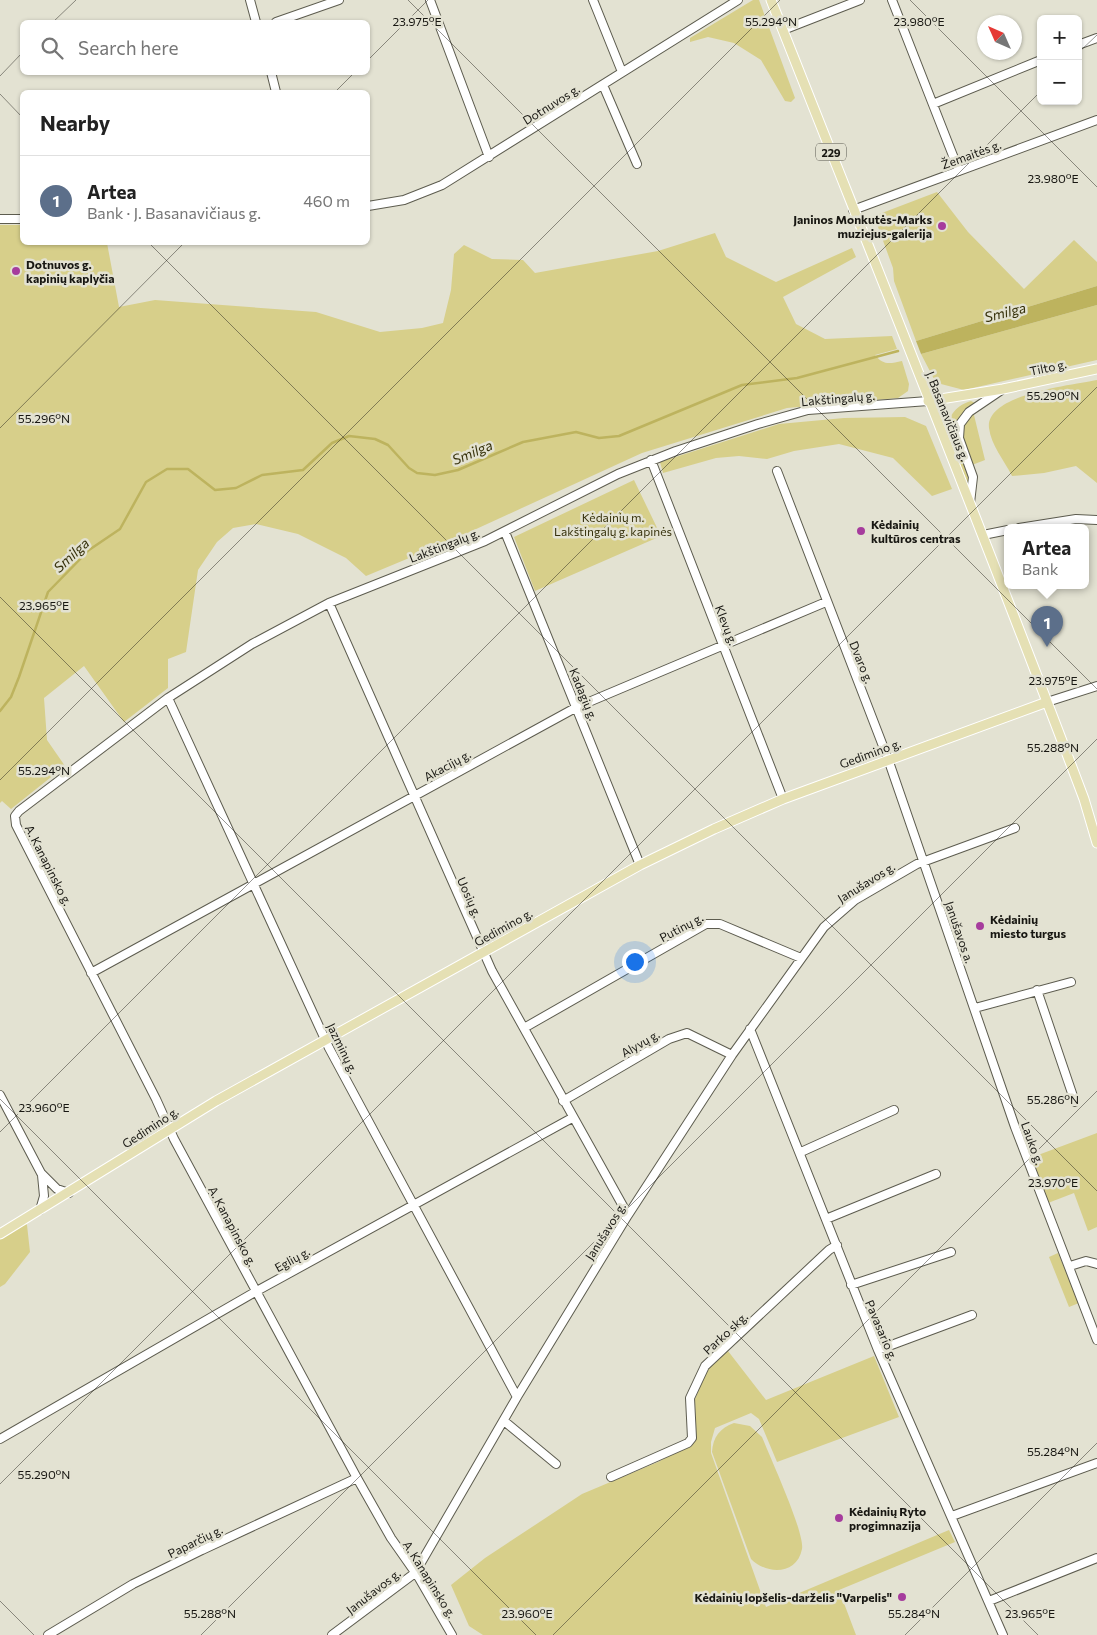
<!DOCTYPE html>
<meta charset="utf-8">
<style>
body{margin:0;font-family:Commissioner,sans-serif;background:#f6f6f6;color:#222}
.controls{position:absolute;right:15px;top:15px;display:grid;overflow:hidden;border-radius:8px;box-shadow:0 1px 4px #0004}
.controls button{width:45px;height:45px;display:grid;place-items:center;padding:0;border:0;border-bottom:1px solid #e0e0e0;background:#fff;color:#222;font:25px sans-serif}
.compass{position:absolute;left:977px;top:15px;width:45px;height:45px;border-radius:50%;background:#fff;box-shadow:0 1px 4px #0004;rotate:315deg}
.you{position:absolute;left:634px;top:961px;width:18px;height:18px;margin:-12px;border:4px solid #fff;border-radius:50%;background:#1a73e8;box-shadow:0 0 0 8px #1a73e833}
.badge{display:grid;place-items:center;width:32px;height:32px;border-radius:50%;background:#a63c9d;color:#fff;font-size:16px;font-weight:700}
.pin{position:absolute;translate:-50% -41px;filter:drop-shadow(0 1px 2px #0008)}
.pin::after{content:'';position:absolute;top:26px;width:18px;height:15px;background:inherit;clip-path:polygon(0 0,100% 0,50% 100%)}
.popup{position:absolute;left:1004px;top:524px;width:85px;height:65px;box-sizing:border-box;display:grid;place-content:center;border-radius:8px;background:#fff;filter:drop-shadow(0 1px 4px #0005);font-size:16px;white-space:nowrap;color:#767676}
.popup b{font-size:19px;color:#222}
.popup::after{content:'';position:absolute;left:50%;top:100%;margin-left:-10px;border:10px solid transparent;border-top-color:#fff}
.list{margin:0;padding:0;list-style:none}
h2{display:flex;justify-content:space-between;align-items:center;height:65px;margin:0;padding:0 20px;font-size:21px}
h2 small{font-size:16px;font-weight:400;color:#767676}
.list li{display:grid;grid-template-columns:32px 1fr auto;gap:15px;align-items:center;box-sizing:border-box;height:90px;padding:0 20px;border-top:1px solid #e0e0e0}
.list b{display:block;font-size:19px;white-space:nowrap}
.list p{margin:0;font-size:16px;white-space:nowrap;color:#767676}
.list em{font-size:16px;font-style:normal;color:#767676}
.icon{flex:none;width:28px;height:28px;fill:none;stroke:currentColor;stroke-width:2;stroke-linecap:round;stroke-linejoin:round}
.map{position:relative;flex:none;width:1097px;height:1635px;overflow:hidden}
.search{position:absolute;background:#fff;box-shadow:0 1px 4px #0004;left:20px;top:20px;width:350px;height:55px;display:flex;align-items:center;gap:12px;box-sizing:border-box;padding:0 18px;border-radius:8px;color:#767676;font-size:19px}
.panel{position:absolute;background:#fff;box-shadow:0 1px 4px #0004;left:20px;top:90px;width:350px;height:155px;border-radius:8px}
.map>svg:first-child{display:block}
.green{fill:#d7cf8a}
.water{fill:#bdb35e}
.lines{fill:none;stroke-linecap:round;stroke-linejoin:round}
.stream{stroke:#bdb35e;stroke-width:2.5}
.minor-casing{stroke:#5d5c4f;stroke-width:10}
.major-casing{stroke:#fff;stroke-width:11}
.minor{stroke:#fff;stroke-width:8}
.major{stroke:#e5e0b4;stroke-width:9}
.ticks{fill:none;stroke:#181712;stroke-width:1;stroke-opacity:0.45}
.poi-dot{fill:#a63c9d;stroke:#e3e2d2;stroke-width:2}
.labels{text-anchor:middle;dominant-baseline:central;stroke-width:5;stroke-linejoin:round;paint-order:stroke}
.shield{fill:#e3e2d2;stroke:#55544c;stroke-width:1}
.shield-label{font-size:11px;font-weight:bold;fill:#181712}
.street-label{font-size:12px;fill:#181712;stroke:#e3e2d2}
.poi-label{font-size:12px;font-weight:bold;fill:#181712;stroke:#e3e2d2;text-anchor:start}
.park-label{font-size:12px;fill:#37320d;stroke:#e3e2d2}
.water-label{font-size:14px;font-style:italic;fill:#36310b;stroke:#e3e2d2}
.ticks-label{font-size:12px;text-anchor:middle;fill:#181712;stroke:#e3e2d2;stroke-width:5;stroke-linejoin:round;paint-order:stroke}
</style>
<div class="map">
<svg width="1097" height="1635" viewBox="0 0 1097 1635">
<rect width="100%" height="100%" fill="#e3e2d2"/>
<!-- green -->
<path class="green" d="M753,0H759L795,98L791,102L785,101L761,60L734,43L708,37L690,42V38Z
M937,192L968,232L1024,289L1074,240L1097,262V286L916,341L894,281L893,268L874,216Z
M0,225H22V242L107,243L119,307L155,300L316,312L380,332L422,328L443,323L451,290L454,254L464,245L492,259L523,260L535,273L658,251L715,233L726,257L776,282L852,248L856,257L783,297L796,324L825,339L892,336L897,349L875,355C883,365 889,364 902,361L909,384L908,391L898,398L787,408L642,453L450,541L366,576L346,558L298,534L256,524L233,528L217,542L198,570L186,652L168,659V688L124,722L84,666L44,698L47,740L65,766L11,809L2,801L0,803Z
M1097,305V360L964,390L941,384L934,379L921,354Z
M1097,380V483L1076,466L1044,473L1012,476C1004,460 991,445 989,428C985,394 1073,385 1097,380Z
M971,401L975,403L973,411L985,460L972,465L970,490L947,435C947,418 954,406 971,401Z
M905,417L926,426L952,489L932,496L893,458L839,444L794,451L767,459L739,456L716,458L663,473L660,462L779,424L844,418Z
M634,480L661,536L535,591L514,537Z
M1097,1133V1227L1088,1231L1074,1193L1048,1203L1030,1158Z
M24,1221L27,1225L30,1252L5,1284L0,1287V1234Z
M1058,1253L1079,1303L1069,1307L1049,1257Z
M728,1351L766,1400L874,1356L899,1417L777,1462L759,1419L751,1413L715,1428L711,1442V1453L766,1607L949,1530L955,1542L839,1590L856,1635H483L469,1626L451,1585L485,1558L582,1494L658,1462L693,1443L696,1436L695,1399L707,1370Z
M734,1423L750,1426L762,1437C770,1457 805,1533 802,1549C797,1575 767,1575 751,1559L712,1452C713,1437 720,1428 734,1423Z"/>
<!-- water -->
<path class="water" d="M1097,286V305L921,354L916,341Z"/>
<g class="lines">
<!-- stream -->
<path class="stream" d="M0,711L11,697L19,677L48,592L89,550L120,529L146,482L167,469H188L215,490L236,488L262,475L303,470L332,443L349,436L375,439L388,445L409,468L417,473L435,475L458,470L523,442L576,432L599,438L619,436L742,385L797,378L898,351"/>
<!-- minor casing -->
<g class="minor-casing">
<path id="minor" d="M250,0L256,22
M430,0L489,157
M593,0L622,72
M892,0L959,171
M276,22L339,0
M783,30L860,0
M1078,45L1097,38
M271,72L276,92
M603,85L637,164
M933,104L1041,60
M368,206L404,200L442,185L738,0
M853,210L1097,120
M0,219H22
M651,460L783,799
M777,471L888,759L1015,1127L1097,1340
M970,503L973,477L959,438L960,424L969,412L1003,389
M1019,528L1076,519L1097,520
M505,532L640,865
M983,535L1008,530
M329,603L492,971L628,1215
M168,698L329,1048L517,1397
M1047,702L1097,686
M91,973L577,707L826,602
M1037,990L1075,1102
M975,1008L1071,982
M524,1028L706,924H720L801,958
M750,1029L878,1350L1003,1635
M0,1095L41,1173L57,1189L69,1193
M563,1101L669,1039L687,1033L732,1055
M801,1152L894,1110
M40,1210L44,1196L42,1175
M826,1219L936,1174
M1070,1266L1086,1261L1097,1264
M851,1285L951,1252
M878,1350L972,1315
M504,1421L556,1464
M0,1439L255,1292L572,1118
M611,1477L688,1443L692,1438L690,1398L705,1366L829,1250L837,1245
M952,1516L1097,1463
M989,1601L1097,1558
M48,1635L133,1584L202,1550L357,1478
M332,1635L415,1573L517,1397L628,1215L732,1055L824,927L855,900L917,864L1015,828
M452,1635L419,1578L391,1538L357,1478L174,1139L156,1099L16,825L15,816L19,811L168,698L252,644L329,603L485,541L618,474L676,451L758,424L808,410L928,401"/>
</g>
<!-- major casing -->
<g class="major-casing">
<path id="major" d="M771,0C876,266 983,531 1084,799L1097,843
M928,401L1003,389L1097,369
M0,1234L216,1101L640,865L714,829L783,799L1047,702"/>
</g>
<!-- minor -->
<use href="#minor" class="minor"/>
<!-- major -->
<use href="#major" class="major"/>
</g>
<!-- ticks -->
<path class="ticks" d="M408,0L1097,689M910,0L1097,187M53,22L76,0M1078,53L1097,35M368,60L428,0M0,76L22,53M335,92L355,72M0,94L22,117M148,242L1097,1191M0,428L185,242M0,597L1038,1635M0,780L780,0M0,1099L536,1635M0,1132L1041,91M0,1484L1097,387M0,1601L34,1635M201,1635L1097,739M553,1635L1097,1091M905,1635L1097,1443"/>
<!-- markers -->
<g class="poi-dot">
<circle cx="942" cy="226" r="5"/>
<circle cx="16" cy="271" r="5"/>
<circle cx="861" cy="531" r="5"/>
<circle cx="980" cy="926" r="5"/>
<circle cx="839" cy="1518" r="5"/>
<circle cx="902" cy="1597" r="5"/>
</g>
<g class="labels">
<!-- shield labels -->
<rect class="shield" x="816" y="143.5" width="30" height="17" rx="4"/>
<g class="shield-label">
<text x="831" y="152">229</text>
</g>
<!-- street labels -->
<g class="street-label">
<text transform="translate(551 104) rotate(-32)">Dotnuvos g.</text>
<text transform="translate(971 154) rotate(-20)">Žemaitės g.</text>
<text transform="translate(1048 367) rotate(-12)">Tilto g.</text>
<text transform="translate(838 398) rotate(-5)">Lakštingalų g.</text>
<text transform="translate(948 416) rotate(68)">J. Basanavičiaus g.</text>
<text transform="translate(444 545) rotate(-21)">Lakštingalų g.</text>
<text transform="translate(727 625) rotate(69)">Klevų g.</text>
<text transform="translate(862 662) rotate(68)">Dvaro g.</text>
<text transform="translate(584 694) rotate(68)">Kadagių g.</text>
<text transform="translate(870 753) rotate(-20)">Gedimino g.</text>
<text transform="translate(447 765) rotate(-29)">Akacijų g.</text>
<text transform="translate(49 865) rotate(63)">A. Kanapinsko g.</text>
<text transform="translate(866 882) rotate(-32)">Janušavos g.</text>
<text transform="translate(470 897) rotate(66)">Uosių g.</text>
<text transform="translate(503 927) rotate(-29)">Gedimino g.</text>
<text transform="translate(681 927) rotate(-28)">Putinų g.</text>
<text transform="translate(960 932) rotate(71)">Janušavos a.</text>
<text transform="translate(640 1043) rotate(-30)">Alyvų g.</text>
<text transform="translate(343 1048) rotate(64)">Jazminų g.</text>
<text transform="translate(150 1127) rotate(-33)">Gedimino g.</text>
<text transform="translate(1033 1143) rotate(70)">Lauko g.</text>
<text transform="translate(233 1226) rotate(62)">A. Kanapinsko g.</text>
<text transform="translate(605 1231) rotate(-58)">Janušavos g.</text>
<text transform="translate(292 1259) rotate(-29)">Eglių g.</text>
<text transform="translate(882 1330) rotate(67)">Pavasario g.</text>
<text transform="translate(725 1333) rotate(-43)">Parko skg.</text>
<text transform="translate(195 1541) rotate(-26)">Paparčių g.</text>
<text transform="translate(430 1579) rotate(58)">A. Kanapinsko g.</text>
<text transform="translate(373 1591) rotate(-38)">Janušavos g.</text>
</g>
<!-- poi labels -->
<g class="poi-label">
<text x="932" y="219" text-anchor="end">Janinos Monkutės-Marks<tspan x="932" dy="14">muziejus-galerija</tspan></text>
<text x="26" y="264">Dotnuvos g.<tspan x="26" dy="14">kapinių kaplyčia</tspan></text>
<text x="871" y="524">Kėdainių<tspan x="871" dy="14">kultūros centras</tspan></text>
<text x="990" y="919">Kėdainių<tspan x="990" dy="14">miesto turgus</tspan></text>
<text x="849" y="1511">Kėdainių Ryto<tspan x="849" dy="14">progimnazija</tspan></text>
<text x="892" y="1597" text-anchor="end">Kėdainių lopšelis-darželis "Varpelis"</text>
</g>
<!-- park labels -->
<g class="park-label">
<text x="613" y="517">Kėdainių m.<tspan x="613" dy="14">Lakštingalų g. kapinės</tspan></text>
</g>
<!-- water labels -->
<g class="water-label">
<text transform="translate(1005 312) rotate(-14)">Smilga</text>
<text transform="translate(472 452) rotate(-23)">Smilga</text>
<text transform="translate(71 555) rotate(-43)">Smilga</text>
</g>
</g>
<g class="ticks-label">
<text x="417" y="26">23.975°E</text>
<text x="771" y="26">55.294°N</text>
<text x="919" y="26">23.980°E</text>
<text x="1053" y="183">23.980°E</text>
<text x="1053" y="400">55.290°N</text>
<text x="44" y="423">55.296°N</text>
<text x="44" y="610">23.965°E</text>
<text x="1053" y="685">23.975°E</text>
<text x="1053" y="752">55.288°N</text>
<text x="44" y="775">55.294°N</text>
<text x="1053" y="1104">55.286°N</text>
<text x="44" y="1112">23.960°E</text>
<text x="1053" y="1187">23.970°E</text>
<text x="1053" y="1456">55.284°N</text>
<text x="44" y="1479">55.290°N</text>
<text x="210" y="1618">55.288°N</text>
<text x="527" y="1618">23.960°E</text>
<text x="914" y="1618">55.284°N</text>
<text x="1030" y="1618">23.965°E</text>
</g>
</svg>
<div class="controls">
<button>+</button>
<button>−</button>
</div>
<svg class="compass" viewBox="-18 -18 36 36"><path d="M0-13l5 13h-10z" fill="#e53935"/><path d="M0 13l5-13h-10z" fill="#767676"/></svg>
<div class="you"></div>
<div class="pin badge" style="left:1047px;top:647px;background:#5c6f8a">1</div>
<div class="popup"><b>Artea</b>Bank</div>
<div class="search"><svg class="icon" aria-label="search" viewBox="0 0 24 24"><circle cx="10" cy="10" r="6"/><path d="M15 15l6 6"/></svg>Search here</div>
<section class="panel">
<h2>Nearby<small></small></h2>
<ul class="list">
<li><span class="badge" style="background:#5c6f8a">1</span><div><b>Artea</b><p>Bank · J. Basanavičiaus g.</p></div><em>460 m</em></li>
</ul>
</section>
</div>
